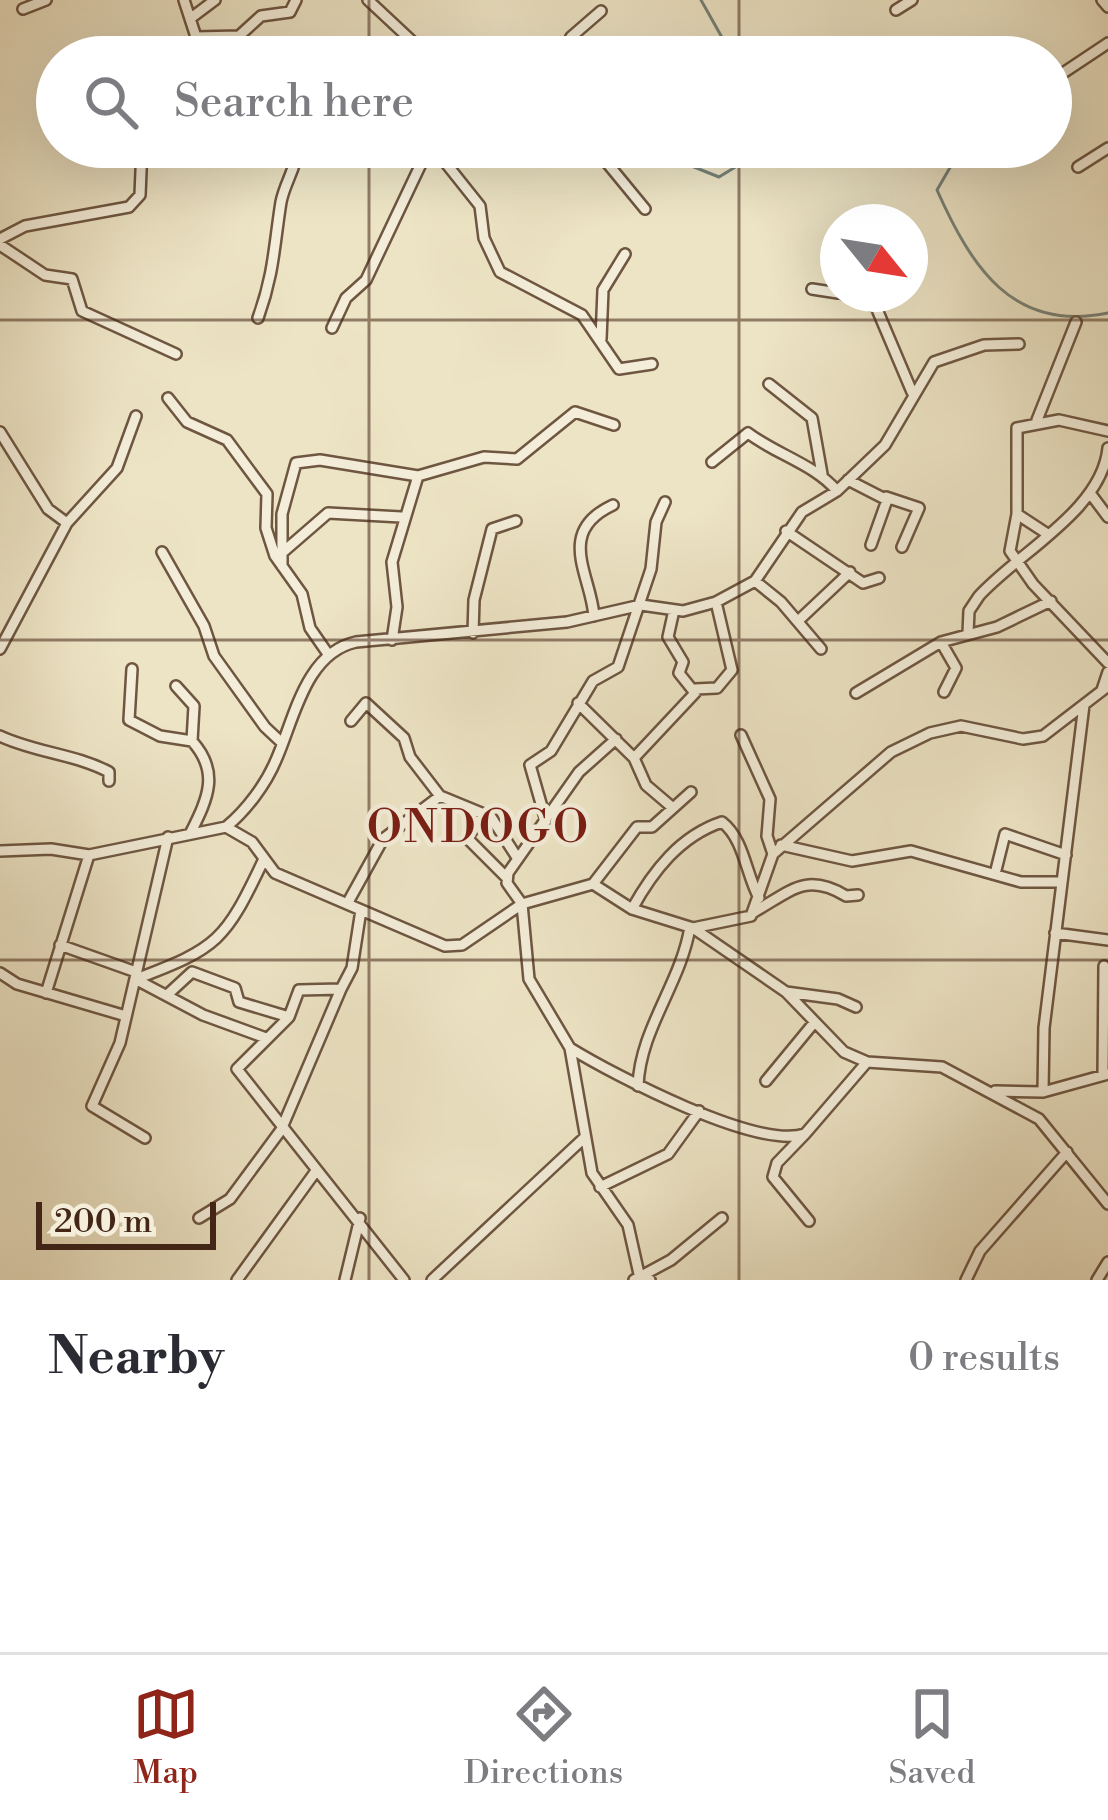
<!DOCTYPE html>
<style>
body{margin:0;font-family:"Libre Bodoni",serif;background:#f2f2f3;color:#2b2b33}
.compass{position:absolute;left:820px;top:204px;width:108px;height:108px;border-radius:50%;background:#fff;box-shadow:0 12px 48px #0002;rotate:120deg}
.scale{position:absolute;left:36px;bottom:30px;width:180px;box-sizing:border-box;padding-left:12px;border:6px solid #432615;border-top:0;font-size:33px;line-height:42px;white-space:nowrap;color:#432615;-webkit-text-stroke:9px #f3edd9;paint-order:stroke}
.list{margin:0;padding:0;list-style:none}
h2{display:flex;justify-content:space-between;align-items:center;height:156px;margin:0;padding:0 48px;font-size:51px}
h2 small{font-size:39px;font-weight:400;color:#7c7c81}
.icon{flex:none;width:66px;height:66px;fill:none;stroke:currentColor;stroke-width:2;stroke-linecap:round;stroke-linejoin:round}
.map{position:relative;flex:none;width:1108px;height:1280px;overflow:hidden}
.search{position:absolute;background:#fff;box-shadow:0 12px 48px #0002;left:36px;right:36px;top:36px;height:132px;display:flex;align-items:center;gap:30px;box-sizing:border-box;padding:0 42px;border-radius:66px;color:#7c7c81;font-size:45px}
.sheet{height:372px;background:#fff}
nav{display:flex;justify-content:space-around;align-items:center;box-sizing:border-box;height:168px;border-top:3px solid #e1e1e2;background:#fff;font-size:33px;color:#7c7c81}
nav a{display:grid;justify-items:center;gap:6px}
nav .on{color:#8f2418}
.map>svg:first-child{display:block}
.lines{fill:none;stroke-linecap:round;stroke-linejoin:round}
.stream{stroke:#778177;stroke-width:3}
.minor-casing{stroke:#6e5641;stroke-width:14}
.minor{stroke:#f3edd9;stroke-width:9}
.grid{fill:none;stroke:#432615;stroke-width:3;stroke-opacity:0.55}
.labels{text-anchor:middle;dominant-baseline:central;stroke-width:9;stroke-linejoin:round;paint-order:stroke}
.quarter-label{font-size:45px;letter-spacing:3px;fill:#7a1f14;stroke:#f3edd9}
</style>
<div class="map">
<svg width="1108" height="1280" viewBox="0 0 1108 1280">
<rect width="100%" height="100%" fill="#ede4c5"/>
<filter id="stains"><feTurbulence type="fractalNoise" baseFrequency=".00167" numOctaves="4"/><feColorMatrix values="0 0 0 0 .2 0 0 0 0 .09 0 0 0 0 .02 0 0 0 .5 -.17"/></filter>
<radialGradient id="worn" r=".72"><stop offset=".6" stop-color="#630" stop-opacity="0"/><stop offset="1" stop-color="#630" stop-opacity=".3"/></radialGradient>
<g class="lines">
<!-- stream -->
<path class="stream" d="M701,0L733,57
M676,147L689,165L719,177L768,147
M949,147L955,159L937,190C971,266 1012,333 1108,313"/>
<!-- minor casing -->
<g class="minor-casing">
<path id="minor" d="M184,0L196,37L194,57
M368,0L429,57
M1102,0L1108,7
M23,9L46,0
M896,10L912,0
M191,18L215,0
M196,37L239,36L261,16L290,12L296,0
M561,57L571,37L601,11
M1051,81L1108,43
M433,147L480,206L484,238L500,272L582,315L619,369L652,364
M594,147L645,209
M1078,167L1108,148
M0,239L25,226L129,207L140,195L142,147
M0,245L45,275L72,279L82,311L176,354
M812,289L838,293
M843,294L876,307L912,392
M258,318C274,274 274,246 281,202C285,182 296,169 298,147
M332,328L346,298L366,280L429,147
M601,339L603,290L625,254
M769,384L812,418L822,474
M168,398L187,422L227,440L267,494L266,528L275,556L302,594L310,628L328,654
M1037,420L1076,322
M1108,431L1059,420L1017,428V514L1010,551L1033,584L1108,663
M0,432L48,509L67,523
M712,462L748,433C777,455 814,464 837,491
M848,480L887,500L871,545
M1090,493L1108,517
M886,497L919,508L902,547
M1017,514L1046,533
M786,531L863,583L879,578
M162,552L204,626L214,656L265,727L281,742
M283,552L328,513L401,517
M282,566V514L296,463L320,460L418,476
M755,581L781,602L821,649
M594,616C591,575 555,532 613,505
M798,621L850,572
M473,633L474,600L492,529L516,521
M968,633L969,611L979,596C1019,552 1102,510 1108,448
M392,640L397,607L392,562L418,476L484,457L517,459L575,412L614,425
M941,642L956,668L944,692
M0,649L67,523L117,468L136,416
M132,669L129,720L160,736L192,741C220,772 208,798 191,832
M176,686L194,706L192,741
M695,689L717,688L732,670L716,602
M1102,690L1108,672
M856,693L941,642L997,627L1051,601
M578,703L634,758L646,785L673,808
M351,721L366,703L404,738L410,757L440,796L491,817L518,859
M741,735L770,799L767,836L773,854
M0,736C37,753 75,754 109,772V781
M616,739L579,772L508,873L507,883L522,904L529,979L570,1048L592,1173L628,1225L639,1274L650,1280
M634,758L695,693L679,673L683,662L668,637L674,610
M483,816L467,838L507,878
M546,821L530,765L551,751L593,681L618,667L651,569L656,522L665,502
M226,827C246,811 266,784 276,760C294,720 305,653 356,642L567,622L641,605L683,611L716,602L755,581L802,512L837,491L885,445L934,362L984,345L1019,344
M781,845L852,861L911,851L1021,882H1061
M0,851L51,849L89,855L226,827L252,842L275,873L445,946L462,945L522,904L593,884L632,909L693,928L786,992L844,1052L867,1062L942,1067L1039,1119L1108,1204
M995,874L1005,834L1066,855
M593,884L637,827H652L691,792
M347,904L383,839L440,796
M632,909C653,871 680,836 722,822C744,839 746,874 759,898
M361,910L352,968L341,989L299,990L289,1017L237,1069L404,1280
M754,912C791,891 806,872 846,896L858,895
M693,928L751,916L773,854L891,752L930,733L961,726L1023,739L1043,736L1108,686
M1055,933L1108,940
M60,945L136,972
M0,973L17,984L126,1016
M135,979L203,1015L266,1038
M136,979C218,948 225,941 263,861
M786,992L838,999L856,1007
M46,993L89,855
M167,995L192,972L235,988L239,1002L289,1017
M570,1048C614,1075 757,1150 805,1134L867,1062
M1103,1075L1104,966
M766,1081L813,1024
M638,1086C640,1029 681,983 690,927
M995,1091L1043,1092L1108,1074
M1043,1092L1044,1028L1084,705
M805,1134L777,1163L773,1177L809,1221
M145,1138L92,1106L120,1043L168,837
M600,1187L668,1154L699,1111
M199,1218L230,1199L281,1130L341,989
M237,1280L316,1171
M345,1280L360,1218
M432,1280L584,1138
M634,1280L671,1260L722,1218
M966,1280L980,1251L1067,1152
M1097,1280L1108,1262"/>
</g>
<!-- minor -->
<use href="#minor" class="minor"/>
</g>
<!-- grid -->
<path class="grid" d="M369,0V57M739,0V57M369,147V1280M739,147V1280M0,320H1108M0,640H1108M0,960H1108"/>
<g class="labels">
<!-- quarter labels -->
<g class="quarter-label">
<text x="479" y="828">ONDOGO</text>
</g>
</g>
<rect width="100%" height="100%" filter="url(#stains)"/>
<rect width="100%" height="100%" fill="url(#worn)"/>
</svg>
<svg class="compass" viewBox="-18 -18 36 36"><path d="M0-13l5 13h-10z" fill="#e53935"/><path d="M0 13l5-13h-10z" fill="#7c7c81"/></svg>
<div class="scale">200 m</div>
<div class="search"><svg class="icon" aria-label="search" viewBox="0 0 24 24"><circle cx="10" cy="10" r="6"/><path d="M15 15l6 6"/></svg>Search here</div>
</div>
<section class="sheet">
<h2>Nearby<small>0 results</small></h2>
<ul class="list">
</ul>
</section>
<nav>
<a class="on"><svg class="icon" aria-label="map" viewBox="0 0 24 24"><path d="M3 6l6-2 6 2 6-2v14l-6 2-6-2-6 2zM9 4v14M15 6v14"/></svg>Map</a>
<a><svg class="icon" aria-label="directions" viewBox="0 0 24 24"><path d="M12 3l9 9-9 9-9-9zM9 14v-3h6M13 9l2 2-2 2"/></svg>Directions</a>
<a><svg class="icon" aria-label="saved" viewBox="0 0 24 24"><path d="M7 4h10v16l-5-4-5 4z"/></svg>Saved</a>
</nav>
